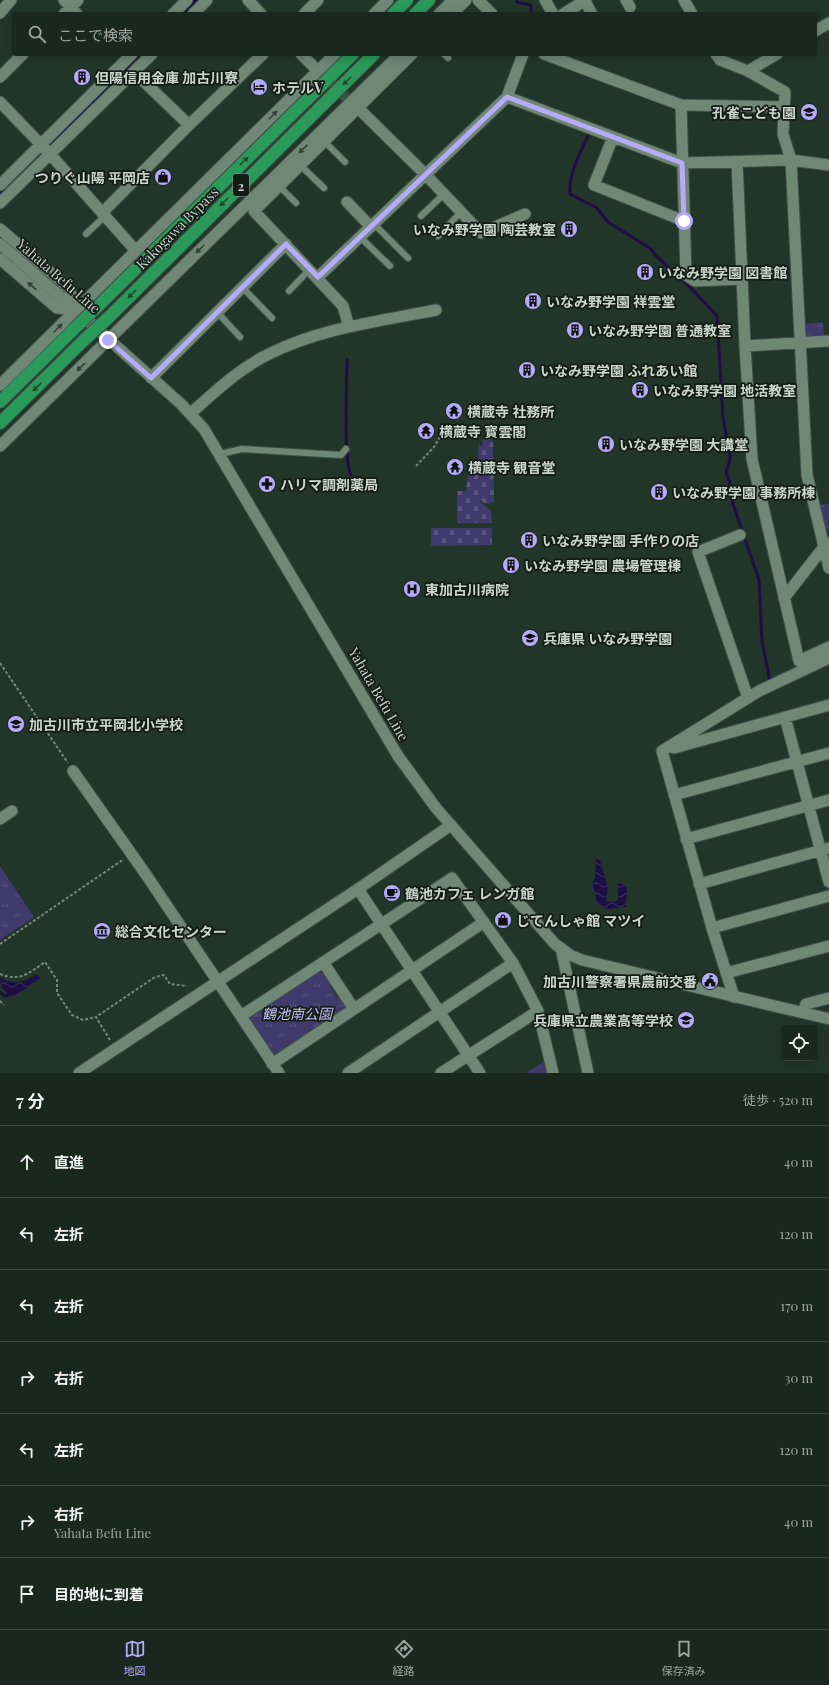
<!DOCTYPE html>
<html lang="ja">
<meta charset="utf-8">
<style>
body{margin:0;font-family:"Playfair Display","Noto Sans JP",serif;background:#223027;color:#f1f3f6}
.controls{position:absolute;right:12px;bottom:12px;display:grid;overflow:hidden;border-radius:4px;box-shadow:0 2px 10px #0003}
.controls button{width:36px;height:36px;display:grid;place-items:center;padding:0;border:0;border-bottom:1px solid #37443c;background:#19281e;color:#f1f3f6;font:20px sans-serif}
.stop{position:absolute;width:12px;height:12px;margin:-9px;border:3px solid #b3adf9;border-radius:50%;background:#fff}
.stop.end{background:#b3adf9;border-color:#fff;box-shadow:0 1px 4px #0008}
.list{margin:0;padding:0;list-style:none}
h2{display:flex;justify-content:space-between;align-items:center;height:52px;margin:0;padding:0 16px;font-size:17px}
h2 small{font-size:13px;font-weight:400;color:#9fa6a4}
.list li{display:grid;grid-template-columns:26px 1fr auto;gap:12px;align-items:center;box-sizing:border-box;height:72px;padding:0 16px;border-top:1px solid #37443c}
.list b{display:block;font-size:15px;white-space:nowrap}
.list p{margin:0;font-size:13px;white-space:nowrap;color:#9fa6a4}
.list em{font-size:13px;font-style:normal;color:#9fa6a4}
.icon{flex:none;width:22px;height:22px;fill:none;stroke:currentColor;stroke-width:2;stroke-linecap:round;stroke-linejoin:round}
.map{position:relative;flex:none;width:829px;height:1073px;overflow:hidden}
.search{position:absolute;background:#19281e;box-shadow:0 2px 10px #0003;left:12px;right:12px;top:12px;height:44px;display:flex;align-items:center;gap:10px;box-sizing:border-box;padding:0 14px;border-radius:4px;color:#9fa6a4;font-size:15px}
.sheet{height:556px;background:#19281e}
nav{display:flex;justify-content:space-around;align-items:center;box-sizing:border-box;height:56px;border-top:1px solid #37443c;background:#19281e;font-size:11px;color:#9fa6a4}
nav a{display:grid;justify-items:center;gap:2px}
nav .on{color:#b3adf9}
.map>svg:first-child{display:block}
.grass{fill:url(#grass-tufts)}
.cemetery{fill:url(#cemetery-stones)}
.water{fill:url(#water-waves)}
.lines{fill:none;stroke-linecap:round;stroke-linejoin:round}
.stream{stroke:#1d0f46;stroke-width:3}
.river{stroke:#1d0f46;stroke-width:18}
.minor-tunnel{stroke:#3a4e41;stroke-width:11;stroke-dasharray:11 5.5;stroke-linecap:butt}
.service-casing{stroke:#3f5145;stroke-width:8}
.minor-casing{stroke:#3f5145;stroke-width:13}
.tertiary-casing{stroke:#3f5145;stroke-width:13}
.secondary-casing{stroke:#3f5145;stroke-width:13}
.motorway-casing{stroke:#3f5145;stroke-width:14}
.path{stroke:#77887c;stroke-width:2;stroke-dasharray:3 2;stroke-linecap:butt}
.service{stroke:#708776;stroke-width:6}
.minor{stroke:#708776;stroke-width:11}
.tertiary{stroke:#708776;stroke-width:11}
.secondary{stroke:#708776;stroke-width:11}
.motorway{stroke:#299a5a;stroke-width:12}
.motorway-bridge-casing{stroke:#3f5145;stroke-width:14;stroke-linecap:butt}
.motorway-bridge{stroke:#299a5a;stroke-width:12}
.oneway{fill:#1b4e30}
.oneway2{fill:#334136}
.route{stroke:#b3adf9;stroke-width:5}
.labels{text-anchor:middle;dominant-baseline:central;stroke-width:3.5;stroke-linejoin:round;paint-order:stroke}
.shield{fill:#121b14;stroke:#929e95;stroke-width:1}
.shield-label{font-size:13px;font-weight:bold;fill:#c9d6cc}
.poi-label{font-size:14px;font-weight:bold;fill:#c9d6cc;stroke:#121b14;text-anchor:start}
.street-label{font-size:14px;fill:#c9d6cc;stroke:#121b14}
.park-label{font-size:14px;font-style:italic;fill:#c3c0f7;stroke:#121b14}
</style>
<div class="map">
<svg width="829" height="1073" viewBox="0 0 829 1073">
<defs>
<pattern id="grass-tufts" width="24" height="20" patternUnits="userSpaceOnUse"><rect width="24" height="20" fill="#40396c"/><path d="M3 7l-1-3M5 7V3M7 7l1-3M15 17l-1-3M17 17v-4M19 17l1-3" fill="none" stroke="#5a5580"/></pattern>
<pattern id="cemetery-stones" width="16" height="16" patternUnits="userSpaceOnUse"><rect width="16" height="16" fill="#40396c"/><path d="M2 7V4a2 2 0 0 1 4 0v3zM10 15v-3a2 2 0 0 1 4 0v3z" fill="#5a5580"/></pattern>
<pattern id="water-waves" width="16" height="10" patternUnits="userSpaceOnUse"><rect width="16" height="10" fill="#1d0f46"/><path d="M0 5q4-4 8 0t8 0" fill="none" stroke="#3c3160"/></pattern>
</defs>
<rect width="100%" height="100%" fill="#213628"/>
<!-- grass -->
<path class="grass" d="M823,322L824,335L804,336V324Z
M829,504V528L826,532L818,505Z
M0,866L34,917L0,940Z
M317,973H324L332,984L330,986L337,997L340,995L346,1004L344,1009L277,1054L270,1053L249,1021L250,1017Z
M544,1061L548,1073H526Z"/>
<!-- cemetery -->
<path class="cemetery" d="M483,439H491L493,443L494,502C488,507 481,501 477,499L491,511L492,523H457V491H468L466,490L468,475L477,474L479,445L482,446Z
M431,528H492V545L431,546Z"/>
<!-- water -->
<path class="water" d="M596,859L600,860L608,889L606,901L614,902L618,899V884L621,883L627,888L626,907L609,909L602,908L596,900L595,892L592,884L595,877Z
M37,974L40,978L14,997C4,993 0,987 0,977C13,986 24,983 37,974Z"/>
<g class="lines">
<!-- stream -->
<path class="stream" d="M517,0V2L531,5V14
M590,131C582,150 568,173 570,194L597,208L608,222L651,249L655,255L691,288L717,316L723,418L730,455V460L726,472L730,483L733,504L759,580L762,641L770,682
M347,360C347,382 343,459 351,475
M0,992L5,996L8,995"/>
<!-- river -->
<path class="river" d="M183,14L197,0
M0,194L142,54"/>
<!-- minor-tunnel -->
<path class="minor-tunnel" d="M318,71L352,103"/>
<!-- service casing -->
<g class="service-casing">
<path id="service" d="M444,54L448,58
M324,141L345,162
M300,165L324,188
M279,186L296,203
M421,216L444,194
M374,224L408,258
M86,234L105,216
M438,236L461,212
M360,237L390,266
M242,287L272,318
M289,291L310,269
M217,312L240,337
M220,454L242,449L341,455L346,449"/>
</g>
<!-- minor casing -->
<g class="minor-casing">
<path id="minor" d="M64,0L77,14
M248,0L261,14
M478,0L492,14
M545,0L553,14
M626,0L630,7
M684,0L692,14
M585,1L592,14
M0,13L11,0
M64,14L78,0
M173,14L187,0
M193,14L207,0
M304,14L318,0
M374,14L388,0
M452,14L466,0
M563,14L586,0
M815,31L829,23
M301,54L318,71
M544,54L681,105L784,107
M716,54L720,60L748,71L785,92L783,134L791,160L807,475L829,568
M748,71L777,54
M134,72L189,125
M0,77L23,54
M507,97L523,54
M0,102L50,154L136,251
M354,104L426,175L481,233L525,214
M681,105L686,275L695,281L742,279
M613,137L594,185L684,221
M737,162L745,346L752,459L799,661L829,647
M0,185L132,54
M347,202L371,227
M0,203L152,54
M102,213L189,125L263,54
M0,229L69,288L76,310
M0,259L57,308L76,310
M318,277L507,97L682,163L791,160L829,165
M76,310L335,54
M349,327L343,306L254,211L412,54
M745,346L829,341
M151,378L286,244
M191,413C216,391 241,367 271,353C322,328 380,321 436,310
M0,446L108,340
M740,535L698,552L748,698
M784,598L827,543
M785,717L829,882
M674,748L829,705
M73,771L147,876L279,1073
M674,795L829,753
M0,819L12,811
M686,839L829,800
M699,884L829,848
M358,889L480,1073
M712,928L829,896
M323,962L354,1009
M726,973L829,946
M734,997L712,928L662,751L759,691L829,658
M803,1012L806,1004L829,998
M241,1016L452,878L513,963L538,1011L553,1073
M272,1064L484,922
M348,1073L513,963
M441,1073L538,1011"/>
</g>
<!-- tertiary casing -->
<g class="tertiary-casing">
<path id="tertiary" d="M439,14L453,0
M108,340L400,54
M0,385L76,310
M561,948L588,1073
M79,1073L358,889L451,825"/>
</g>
<!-- secondary casing -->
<g class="secondary-casing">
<path id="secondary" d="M0,244L76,310L181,404L204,429L398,756L436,808L555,944L570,955L582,960L829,1019"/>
</g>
<!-- motorway casing -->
<g class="motorway-casing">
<path id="motorway" d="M393,14L407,0
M415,14L429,0
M97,307L353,54
M109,317L374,54
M0,402L73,330
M0,423L84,340"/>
</g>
<!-- path -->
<path class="path" d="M416,466L434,447L447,425
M0,663L68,763
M0,944L124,859
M0,974C20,982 29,973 45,962L57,980V993L72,1015L83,1020L96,1017
M0,1001L4,1005
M110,1040L96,1017L155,977L164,975L170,984L187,986"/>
<!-- service -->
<use href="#service" class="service"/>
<!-- minor -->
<use href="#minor" class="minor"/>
<!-- tertiary -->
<use href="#tertiary" class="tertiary"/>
<!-- secondary -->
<use href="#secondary" class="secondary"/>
<!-- motorway -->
<use href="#motorway" class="motorway"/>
<!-- motorway-bridge casing -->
<g class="motorway-bridge-casing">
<path id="motorway-bridge" d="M73,330L97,307
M84,340L109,317"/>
</g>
<!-- motorway-bridge -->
<use href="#motorway-bridge" class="motorway-bridge"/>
</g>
<!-- one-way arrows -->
<defs><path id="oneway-solid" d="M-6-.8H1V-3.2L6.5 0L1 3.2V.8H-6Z"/></defs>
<g class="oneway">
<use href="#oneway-solid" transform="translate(347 81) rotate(135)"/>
<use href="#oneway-solid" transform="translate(244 161) rotate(-45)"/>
<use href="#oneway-solid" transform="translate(224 202) rotate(135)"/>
<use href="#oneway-solid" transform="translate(132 294) rotate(135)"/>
<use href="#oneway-solid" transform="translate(37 387) rotate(136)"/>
</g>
<g class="oneway2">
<use href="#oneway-solid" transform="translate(273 115) rotate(-45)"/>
<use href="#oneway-solid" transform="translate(303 149) rotate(136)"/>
<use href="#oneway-solid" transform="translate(200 249) rotate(135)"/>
<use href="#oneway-solid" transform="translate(32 286) rotate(-139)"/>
<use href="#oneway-solid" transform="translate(58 328) rotate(-45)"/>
<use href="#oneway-solid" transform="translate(81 367) rotate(136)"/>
</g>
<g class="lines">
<!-- route -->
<path class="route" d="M108,340L151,378L286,244L318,277L507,97L682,163L684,221"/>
</g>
<!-- icons -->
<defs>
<g id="building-disc" transform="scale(0.9)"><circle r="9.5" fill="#b3adf9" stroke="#121b14"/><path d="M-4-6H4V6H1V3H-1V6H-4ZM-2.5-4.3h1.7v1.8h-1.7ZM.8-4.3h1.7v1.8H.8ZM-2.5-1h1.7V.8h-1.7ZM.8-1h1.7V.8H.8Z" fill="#111"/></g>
<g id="hotel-disc" transform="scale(0.9)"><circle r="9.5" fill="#b3adf9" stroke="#121b14"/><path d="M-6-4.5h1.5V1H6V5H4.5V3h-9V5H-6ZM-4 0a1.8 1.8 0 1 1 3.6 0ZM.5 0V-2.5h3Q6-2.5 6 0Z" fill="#111"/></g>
<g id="school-disc" transform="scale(0.9)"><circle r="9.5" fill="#b3adf9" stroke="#121b14"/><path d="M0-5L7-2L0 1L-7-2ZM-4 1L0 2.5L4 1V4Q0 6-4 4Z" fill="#111"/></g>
<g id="shop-disc" transform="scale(0.9)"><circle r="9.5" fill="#b3adf9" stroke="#121b14"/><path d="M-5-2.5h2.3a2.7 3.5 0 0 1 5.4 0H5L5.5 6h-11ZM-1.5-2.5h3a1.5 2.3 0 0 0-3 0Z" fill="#111"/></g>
<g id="temple-disc" transform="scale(0.9)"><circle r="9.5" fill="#b3adf9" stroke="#121b14"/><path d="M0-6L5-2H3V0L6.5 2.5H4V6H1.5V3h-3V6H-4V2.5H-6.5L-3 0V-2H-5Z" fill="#111"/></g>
<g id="pharmacy-disc" transform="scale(0.9)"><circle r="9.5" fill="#b3adf9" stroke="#121b14"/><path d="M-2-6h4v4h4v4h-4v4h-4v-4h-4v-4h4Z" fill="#111"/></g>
<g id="hospital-disc" transform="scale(0.9)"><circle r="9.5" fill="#b3adf9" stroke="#121b14"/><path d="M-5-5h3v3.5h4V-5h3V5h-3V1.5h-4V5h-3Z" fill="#111"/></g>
<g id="cafe-disc" transform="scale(0.9)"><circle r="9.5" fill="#b3adf9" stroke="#121b14"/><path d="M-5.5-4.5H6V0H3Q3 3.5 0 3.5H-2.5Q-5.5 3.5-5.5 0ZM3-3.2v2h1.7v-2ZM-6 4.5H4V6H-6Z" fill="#111"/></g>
<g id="museum-disc" transform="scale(0.9)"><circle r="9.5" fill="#b3adf9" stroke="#121b14"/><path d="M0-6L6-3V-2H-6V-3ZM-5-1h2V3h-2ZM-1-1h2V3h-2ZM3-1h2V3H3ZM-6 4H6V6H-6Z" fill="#111"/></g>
<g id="civic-disc" transform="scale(0.9)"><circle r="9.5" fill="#b3adf9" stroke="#121b14"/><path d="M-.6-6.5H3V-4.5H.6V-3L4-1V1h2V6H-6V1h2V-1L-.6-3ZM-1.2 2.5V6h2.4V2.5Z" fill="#111"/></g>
</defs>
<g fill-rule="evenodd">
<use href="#building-disc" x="82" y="77"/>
<use href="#hotel-disc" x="259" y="87"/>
<use href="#school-disc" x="809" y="112"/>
<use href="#shop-disc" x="163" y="177"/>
<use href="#building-disc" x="569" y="229"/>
<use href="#building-disc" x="645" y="272"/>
<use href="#building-disc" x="533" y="301"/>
<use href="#building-disc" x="575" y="330"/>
<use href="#building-disc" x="527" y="370"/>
<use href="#building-disc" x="640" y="390"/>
<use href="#temple-disc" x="454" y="411"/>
<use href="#temple-disc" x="426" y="431"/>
<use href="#building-disc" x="606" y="444"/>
<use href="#temple-disc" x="455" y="467"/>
<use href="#pharmacy-disc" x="267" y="484"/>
<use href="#building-disc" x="659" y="492"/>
<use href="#building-disc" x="529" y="540"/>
<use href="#building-disc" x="511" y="565"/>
<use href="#hospital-disc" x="412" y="589"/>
<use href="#school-disc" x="530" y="638"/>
<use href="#school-disc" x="16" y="724"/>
<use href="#cafe-disc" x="392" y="893"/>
<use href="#shop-disc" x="503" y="920"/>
<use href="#museum-disc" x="102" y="931"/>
<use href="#civic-disc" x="710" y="981"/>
<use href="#school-disc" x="686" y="1020"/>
</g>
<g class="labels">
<!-- shield labels -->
<rect class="shield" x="233" y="174" width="16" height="22" rx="3"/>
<g class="shield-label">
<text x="241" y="185">2</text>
</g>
<!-- poi labels -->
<g class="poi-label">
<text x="95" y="77">但陽信用金庫 加古川寮</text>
<text x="272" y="87">ホテルV</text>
<text x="796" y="112" text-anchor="end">孔雀こども園</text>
<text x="150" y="177" text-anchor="end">つりぐ山陽 平岡店</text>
<text x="556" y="229" text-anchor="end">いなみ野学園 陶芸教室</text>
<text x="658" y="272">いなみ野学園 図書館</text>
<text x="546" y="301">いなみ野学園 祥雲堂</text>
<text x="588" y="330">いなみ野学園 普通教室</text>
<text x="540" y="370">いなみ野学園 ふれあい館</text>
<text x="653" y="390">いなみ野学園 地活教室</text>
<text x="467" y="411">横蔵寺 社務所</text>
<text x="439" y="431">横蔵寺 寳雲閣</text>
<text x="619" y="444">いなみ野学園 大講堂</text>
<text x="468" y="467">横蔵寺 観音堂</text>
<text x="280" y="484">ハリマ調剤薬局</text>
<text x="672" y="492">いなみ野学園 事務所棟</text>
<text x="542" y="540">いなみ野学園 手作りの店</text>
<text x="524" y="565">いなみ野学園 農場管理棟</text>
<text x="425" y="589">東加古川病院</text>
<text x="543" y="638">兵庫県 いなみ野学園</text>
<text x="29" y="724">加古川市立平岡北小学校</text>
<text x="405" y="893">鶴池カフェ レンガ館</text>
<text x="516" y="920">じてんしゃ館 マツイ</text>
<text x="115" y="931">総合文化センター</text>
<text x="697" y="981" text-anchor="end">加古川警察署県農前交番</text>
<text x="673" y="1020" text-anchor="end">兵庫県立農業高等学校</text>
</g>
<!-- street labels -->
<g class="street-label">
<text transform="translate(177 228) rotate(-45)">Kakogawa Bypass</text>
<text transform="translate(59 276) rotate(41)">Yahata Befu Line</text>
<text transform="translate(379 694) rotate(60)">Yahata Befu Line</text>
</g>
<!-- park labels -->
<g class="park-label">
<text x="297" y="1013">鶴池南公園</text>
</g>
</g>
</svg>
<div class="controls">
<button><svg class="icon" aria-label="locate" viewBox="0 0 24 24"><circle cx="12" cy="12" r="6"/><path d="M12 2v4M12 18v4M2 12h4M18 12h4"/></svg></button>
</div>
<div class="stop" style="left:684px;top:221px"></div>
<div class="stop end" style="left:108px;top:340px"></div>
<div class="search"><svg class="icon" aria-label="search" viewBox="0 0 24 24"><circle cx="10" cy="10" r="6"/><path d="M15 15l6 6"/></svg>ここで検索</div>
</div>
<section class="sheet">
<h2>7 分<small>徒歩 · 520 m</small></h2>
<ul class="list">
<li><svg class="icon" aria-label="ahead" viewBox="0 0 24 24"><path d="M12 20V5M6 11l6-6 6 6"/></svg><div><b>直進</b></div><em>40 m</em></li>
<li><svg class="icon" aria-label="left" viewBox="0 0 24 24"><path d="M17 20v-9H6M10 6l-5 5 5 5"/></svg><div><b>左折</b></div><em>120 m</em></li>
<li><svg class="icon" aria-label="left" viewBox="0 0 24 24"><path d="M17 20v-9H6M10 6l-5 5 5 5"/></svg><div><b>左折</b></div><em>170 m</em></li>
<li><svg class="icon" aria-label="right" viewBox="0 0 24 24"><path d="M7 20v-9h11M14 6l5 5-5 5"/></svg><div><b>右折</b></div><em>30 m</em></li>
<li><svg class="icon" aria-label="left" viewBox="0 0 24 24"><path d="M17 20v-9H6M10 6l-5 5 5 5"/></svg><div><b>左折</b></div><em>120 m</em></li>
<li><svg class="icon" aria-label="right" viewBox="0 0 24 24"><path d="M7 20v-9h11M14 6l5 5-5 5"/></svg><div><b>右折</b><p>Yahata Befu Line</p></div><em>40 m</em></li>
<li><svg class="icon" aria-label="arrive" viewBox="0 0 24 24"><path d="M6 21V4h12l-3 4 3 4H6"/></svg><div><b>目的地に到着</b></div></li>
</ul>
</section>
<nav>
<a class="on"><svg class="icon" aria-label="map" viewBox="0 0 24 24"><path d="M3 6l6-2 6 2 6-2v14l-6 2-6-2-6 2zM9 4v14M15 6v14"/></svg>地図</a>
<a><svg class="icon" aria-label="directions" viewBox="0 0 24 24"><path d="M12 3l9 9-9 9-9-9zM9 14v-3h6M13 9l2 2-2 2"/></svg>経路</a>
<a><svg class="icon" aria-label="saved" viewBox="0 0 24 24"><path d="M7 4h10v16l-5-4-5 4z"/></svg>保存済み</a>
</nav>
